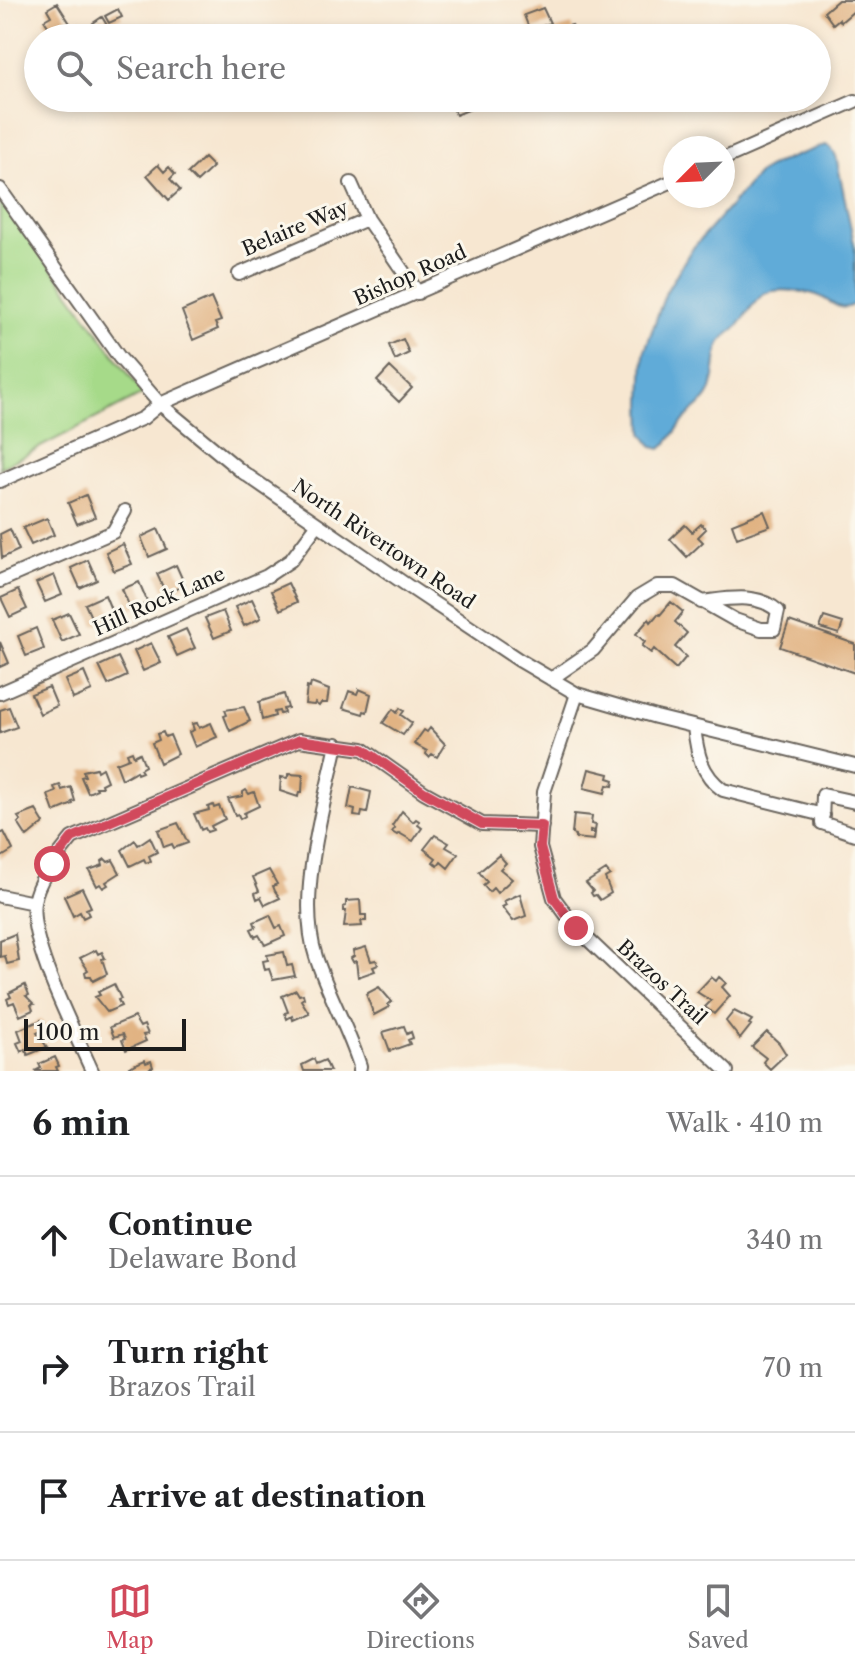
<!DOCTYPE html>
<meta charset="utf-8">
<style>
body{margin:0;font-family:"Libre Caslon Text",serif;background:#f6f6f6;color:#202124}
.compass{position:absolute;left:663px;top:136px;width:72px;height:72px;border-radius:50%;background:#fff;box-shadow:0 4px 12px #0003;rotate:246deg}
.scale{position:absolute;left:24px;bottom:20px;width:162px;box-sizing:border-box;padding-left:8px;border:4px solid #1c1c1c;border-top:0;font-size:22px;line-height:28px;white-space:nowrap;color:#1c1c1c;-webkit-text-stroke:6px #fbf7ec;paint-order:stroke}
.stop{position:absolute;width:24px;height:24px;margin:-18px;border:6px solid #d1495b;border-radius:50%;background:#fff}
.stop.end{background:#d1495b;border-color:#fff;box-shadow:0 2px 8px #0008}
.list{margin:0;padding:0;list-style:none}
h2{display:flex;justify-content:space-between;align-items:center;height:104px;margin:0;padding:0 32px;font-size:34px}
h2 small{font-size:26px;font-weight:400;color:#757577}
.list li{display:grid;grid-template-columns:52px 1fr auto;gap:24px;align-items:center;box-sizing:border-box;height:128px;padding:0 32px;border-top:2px solid #e0e0e0}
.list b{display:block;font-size:30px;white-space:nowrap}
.list p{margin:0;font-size:26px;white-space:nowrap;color:#757577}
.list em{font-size:26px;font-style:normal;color:#757577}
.icon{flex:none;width:44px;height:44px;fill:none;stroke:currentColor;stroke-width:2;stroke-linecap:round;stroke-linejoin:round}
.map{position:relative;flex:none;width:855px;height:1071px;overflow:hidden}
.search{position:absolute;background:#fff;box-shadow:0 4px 12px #0003;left:24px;right:24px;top:24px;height:88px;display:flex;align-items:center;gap:20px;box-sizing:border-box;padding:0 28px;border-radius:44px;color:#757577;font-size:30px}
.sheet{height:488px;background:#fff}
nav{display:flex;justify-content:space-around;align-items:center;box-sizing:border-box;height:112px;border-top:2px solid #e0e0e0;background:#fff;font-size:22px;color:#757577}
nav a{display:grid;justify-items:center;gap:4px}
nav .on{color:#d1495b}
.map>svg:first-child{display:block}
.green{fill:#a6da89;stroke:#617b52;stroke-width:2}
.water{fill:#60abd8;stroke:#3e647a;stroke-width:2}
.building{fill:#e1b383}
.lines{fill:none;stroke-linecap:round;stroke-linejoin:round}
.minor-casing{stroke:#69635b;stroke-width:16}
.minor{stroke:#fff;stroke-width:12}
.route{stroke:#d1495b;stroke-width:10}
.labels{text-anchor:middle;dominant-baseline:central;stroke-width:6;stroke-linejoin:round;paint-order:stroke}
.street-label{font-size:20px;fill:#1c1c1c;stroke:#fbf7ec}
</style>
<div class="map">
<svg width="855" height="1071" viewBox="0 0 855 1071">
<rect width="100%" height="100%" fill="#fbf7ec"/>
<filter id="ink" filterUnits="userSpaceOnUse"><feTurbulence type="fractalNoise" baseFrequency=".0125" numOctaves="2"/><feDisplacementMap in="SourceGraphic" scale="16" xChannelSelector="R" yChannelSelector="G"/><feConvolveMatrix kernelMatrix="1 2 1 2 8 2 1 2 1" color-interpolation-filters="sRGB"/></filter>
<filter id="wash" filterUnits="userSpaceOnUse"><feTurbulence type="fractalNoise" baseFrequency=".006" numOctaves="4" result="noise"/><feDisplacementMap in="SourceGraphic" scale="32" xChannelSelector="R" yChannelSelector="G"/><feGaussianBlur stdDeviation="1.8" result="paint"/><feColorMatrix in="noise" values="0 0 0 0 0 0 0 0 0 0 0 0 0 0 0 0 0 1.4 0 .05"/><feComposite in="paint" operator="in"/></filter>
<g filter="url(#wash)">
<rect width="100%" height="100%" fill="#f7e7d1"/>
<!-- green -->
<path class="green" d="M0,197L143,394L0,468Z"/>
<!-- water -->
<path class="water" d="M825,145L831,147L836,156L855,248V303C840,315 831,300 817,295C804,291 774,287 763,295C751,303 746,318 736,328C729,335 723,336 719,346C714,360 717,378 709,394C704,404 695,408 688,416C678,426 672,440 661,449L653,447L643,433L642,402L644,353L666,292L691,250L759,173L776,163Z"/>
<g id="blocks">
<!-- building -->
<path class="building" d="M838,0H855V10L841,22L839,19L833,24L824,12Z
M57,3L71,25L59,32L55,26L50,29L44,20L51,16L47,9Z
M543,8L550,23L530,31L524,15Z
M118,9L122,17L109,23L105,16Z
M102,17L108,27L98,32L93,23Z
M572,25L576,38H557L554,30Z
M453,98H486L488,102L456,115L450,100Z
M204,158L213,167L197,182L188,173Z
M158,165L164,172L169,167L175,174L170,179L180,190L169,200L147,175Z
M211,298L221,321L215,323L218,329L193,340L182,311Z
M403,339L409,353L395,360L389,345Z
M390,367L412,388L399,402L377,381Z
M86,495L95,517L77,524L68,503Z
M764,511L770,526L737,538L732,524Z
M47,518L54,535L31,545L23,528Z
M701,524L706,529L698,537L703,542L687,557L670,539L685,525L692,532Z
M10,529L19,550L2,558L0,534Z
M158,529L167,549L149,557L141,537Z
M123,544L132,564L114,571L106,552Z
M88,560L97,580L80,588L71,568Z
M176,565L185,585L166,594L157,574Z
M54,575L62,595L45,602L36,583Z
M139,582L148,603L131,610L122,589Z
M288,583L297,602L280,610L271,591Z
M18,590L27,609L10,617L1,598Z
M105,595L114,617L95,626L85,604Z
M252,599L261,618L244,626L235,607Z
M671,602L683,612L675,622L687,633L675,647L686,657L676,669L654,649L651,653L642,646L645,642L636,634L649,619L651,622L658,614L660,615Z
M223,611L231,631L214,638L205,618Z
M69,613L79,634L62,642L52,620Z
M824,617L843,623L839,634L820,628Z
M789,621L855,644V673L780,647Z
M36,628L44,649L26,656L18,636Z
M186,629L195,648L177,656L168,637Z
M0,642L9,663L0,667Z
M151,643L161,663L143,671L134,651Z
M118,657L127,676L108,685L99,666Z
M84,672L92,691L73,699L65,680Z
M311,683L329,690L327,703H321L319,706L315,703L314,705L305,704L307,687L310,688Z
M49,687L57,706L40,714L31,694Z
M359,689L371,694L367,712L364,711L363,714L343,708L349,691L357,694Z
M284,694L288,708L283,709L284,713L280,714L279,711L274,712L275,716L262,720L259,702Z
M9,707L17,727L0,733V710Z
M244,707L250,721L230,731L224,716L227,715L225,710Z
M400,708L404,711L401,715L412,723L403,735L383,723L393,709L397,713Z
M197,723L199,728L211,723L217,737L195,747L189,732L194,730L192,724Z
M430,728L445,744L437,757L432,754L429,757L426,754L427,751L414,744L424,730L427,732Z
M163,732L165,737L170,735L178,754L160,763L152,743L159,740L157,734Z
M132,751L134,756L140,753L145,766L140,769L142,772L137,774L136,771L122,779L116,763L129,758L127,753Z
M96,768L97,771L102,768L107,781L101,784L102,787H96L97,789L88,793L81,777L85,776L83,771Z
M589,769L609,774L608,778L614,780L613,786L607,785L605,793L584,788Z
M289,774L303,775L302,792H299L298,797L280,791L281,777L287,778Z
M60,785L62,790L71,787L75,801L72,802L73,804L54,812L48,795L56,792L54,787Z
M352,787L371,792L367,813L362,812L361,817L354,816L355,810L348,808Z
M246,790L249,794L254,792L259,806L244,813L245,816L240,819L238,814L235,815L228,799L243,796V792Z
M213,805L214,808L219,806L225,819L211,826L213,830L207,832L205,828L201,830L194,814L209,810L208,807Z
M36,810L44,823L27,837L18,823L21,821L18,817Z
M402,811L413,822L416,819L419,821L418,825L422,828L413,841L399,833L397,835L392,832L395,828L392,826Z
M574,814L592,816L591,824L596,825L595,831L590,830V833H595L594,840L575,838V835L572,834Z
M178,823L188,843L174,848L172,844L164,847L158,830Z
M4,832L13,850L0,858V834Z
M435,835L449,843L446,847L458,854L448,868L441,862L438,866L433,862L436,858L424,849Z
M150,837L157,852L149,856L151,861L146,863L144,859L130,866L122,850L135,840L138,845Z
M499,855L506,863L500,869L512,879L497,893L493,888L489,892L483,885L487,882L479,872Z
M105,859L108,862L113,860L120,873L106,882L108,885L103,888L100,884L97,886L89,870L103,865L102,861Z
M269,870L277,884L273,886L275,891L280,898L265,905L261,897L257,899L255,893L259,891L253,877Z
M606,870L610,875L605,878L611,893L600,900L596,895L593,896L591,893L593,891L586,883Z
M82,888L91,907L86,909L89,915L83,918L80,912L73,916L64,896Z
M520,894L526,916L513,921L502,907L506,905L504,901Z
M360,900L361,915H366V921H361L362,926L344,927L346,911H343V907L346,906V901Z
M270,915L276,928L281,926L285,936L265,945L259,935L255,937L251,929L256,927L254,922Z
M15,934L19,961L7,964L5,956L0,957V940Z
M366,947L371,961L376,960L378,965L373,967L375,971L358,977L356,961L353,962L351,958L354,956L353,951Z
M96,950L98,954L102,952L105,958L102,959L107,974L93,981L91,976H86L85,972L88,970L80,958Z
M284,952L287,966L292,965L295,976L273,980L269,969L265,970L263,961L268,960L267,955Z
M711,977L716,981L719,977L726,983L722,987L730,996L714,1014L705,1007L711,1001L697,992Z
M114,984L121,999L118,1000L121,1006L107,1012L95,997L100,995L98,992Z
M25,985L29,995L26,996L34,1004L31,1005L33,1010L20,1016L14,1002L9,1004L7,999L11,997L9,993Z
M379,987L392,1002L388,1004L389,1007L374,1015L366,994Z
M296,990L299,995L303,994L304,998L301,1000L309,1013L293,1020L292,1016L287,1019L285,1013L288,1012L282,996Z
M734,1011L752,1020L749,1024L751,1025L740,1039L726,1021Z
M134,1017L140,1027L144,1025L148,1034L143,1035L146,1041L126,1050L122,1040L125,1039L123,1034L114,1037L110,1027Z
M41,1020L46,1029L37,1033L47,1047L28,1055L25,1049L21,1052L17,1043L22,1041L18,1030Z
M404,1026L407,1034L411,1032L413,1038L408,1040L410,1044L390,1051L383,1032Z
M767,1032L779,1043L786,1054L770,1069L763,1062L766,1058L752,1047Z
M55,1057L59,1066L56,1067L58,1071H35L41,1068L39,1064Z
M314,1059L316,1064L325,1060L330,1071H304L302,1065Z
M145,1060L146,1063L151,1061L153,1067L150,1068L152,1071H131L129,1067Z"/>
</g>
</g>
<g filter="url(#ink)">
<use href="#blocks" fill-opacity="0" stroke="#69635b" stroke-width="2"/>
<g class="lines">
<!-- minor casing -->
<g class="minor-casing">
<path id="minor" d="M723,159L855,101
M351,183L367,219L418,293
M0,189L119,357L160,404L241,471L408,586L519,660L577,694L656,717L855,766
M239,274L367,219
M0,481L143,418L160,404L675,180
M0,581L113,532L125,511
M551,679L593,650L637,598L657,586H675L735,620L761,629H774L778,611C757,592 728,599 701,602
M0,693L267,576L291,560L318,524
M577,694L544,792L540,847L554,898L576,928L727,1071
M694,727C697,753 701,774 723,790L823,815
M337,744C324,805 296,896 316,957C328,994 348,1028 360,1066L359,1071
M855,802L823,795L822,823L855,834
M0,896L34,903
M92,1071C75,1032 28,943 34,902C38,878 58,856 72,838L299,740L363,749L424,792L482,824L542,826"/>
</g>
<!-- minor -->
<use href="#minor" class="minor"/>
</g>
</g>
<g class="lines" filter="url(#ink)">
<!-- route -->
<path class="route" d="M52,864L72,838L299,740L363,749L424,792L482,824L542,826L540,847L554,898L576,928"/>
</g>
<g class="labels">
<!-- street labels -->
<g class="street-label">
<text transform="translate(295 228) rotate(-23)">Belaire Way</text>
<text transform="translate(410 275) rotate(-24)">Bishop Road</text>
<text transform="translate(384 544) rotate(34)">North Rivertown Road</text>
<text transform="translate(159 601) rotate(-24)">Hill Rock Lane</text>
<text transform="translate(662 982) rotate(43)">Brazos Trail</text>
</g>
</g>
</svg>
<svg class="compass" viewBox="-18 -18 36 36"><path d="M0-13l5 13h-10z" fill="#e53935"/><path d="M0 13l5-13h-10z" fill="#757577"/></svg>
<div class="scale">100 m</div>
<div class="stop" style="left:52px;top:864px"></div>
<div class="stop end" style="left:576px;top:928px"></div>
<div class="search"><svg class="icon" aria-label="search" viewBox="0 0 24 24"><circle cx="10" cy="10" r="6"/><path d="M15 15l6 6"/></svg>Search here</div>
</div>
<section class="sheet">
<h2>6 min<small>Walk · 410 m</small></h2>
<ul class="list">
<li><svg class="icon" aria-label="ahead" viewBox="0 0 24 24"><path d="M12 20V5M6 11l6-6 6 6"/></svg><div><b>Continue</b><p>Delaware Bond</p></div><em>340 m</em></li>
<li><svg class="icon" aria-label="right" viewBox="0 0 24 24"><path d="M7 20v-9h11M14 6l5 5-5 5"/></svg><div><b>Turn right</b><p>Brazos Trail</p></div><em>70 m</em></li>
<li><svg class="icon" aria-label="arrive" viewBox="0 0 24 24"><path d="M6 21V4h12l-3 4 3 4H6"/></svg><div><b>Arrive at destination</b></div></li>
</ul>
</section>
<nav>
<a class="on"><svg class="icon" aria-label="map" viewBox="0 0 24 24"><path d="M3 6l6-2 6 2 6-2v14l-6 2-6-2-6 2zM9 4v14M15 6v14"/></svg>Map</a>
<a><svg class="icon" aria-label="directions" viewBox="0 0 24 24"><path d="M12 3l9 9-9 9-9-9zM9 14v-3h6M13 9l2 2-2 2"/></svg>Directions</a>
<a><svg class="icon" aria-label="saved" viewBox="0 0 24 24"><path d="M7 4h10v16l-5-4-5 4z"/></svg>Saved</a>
</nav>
